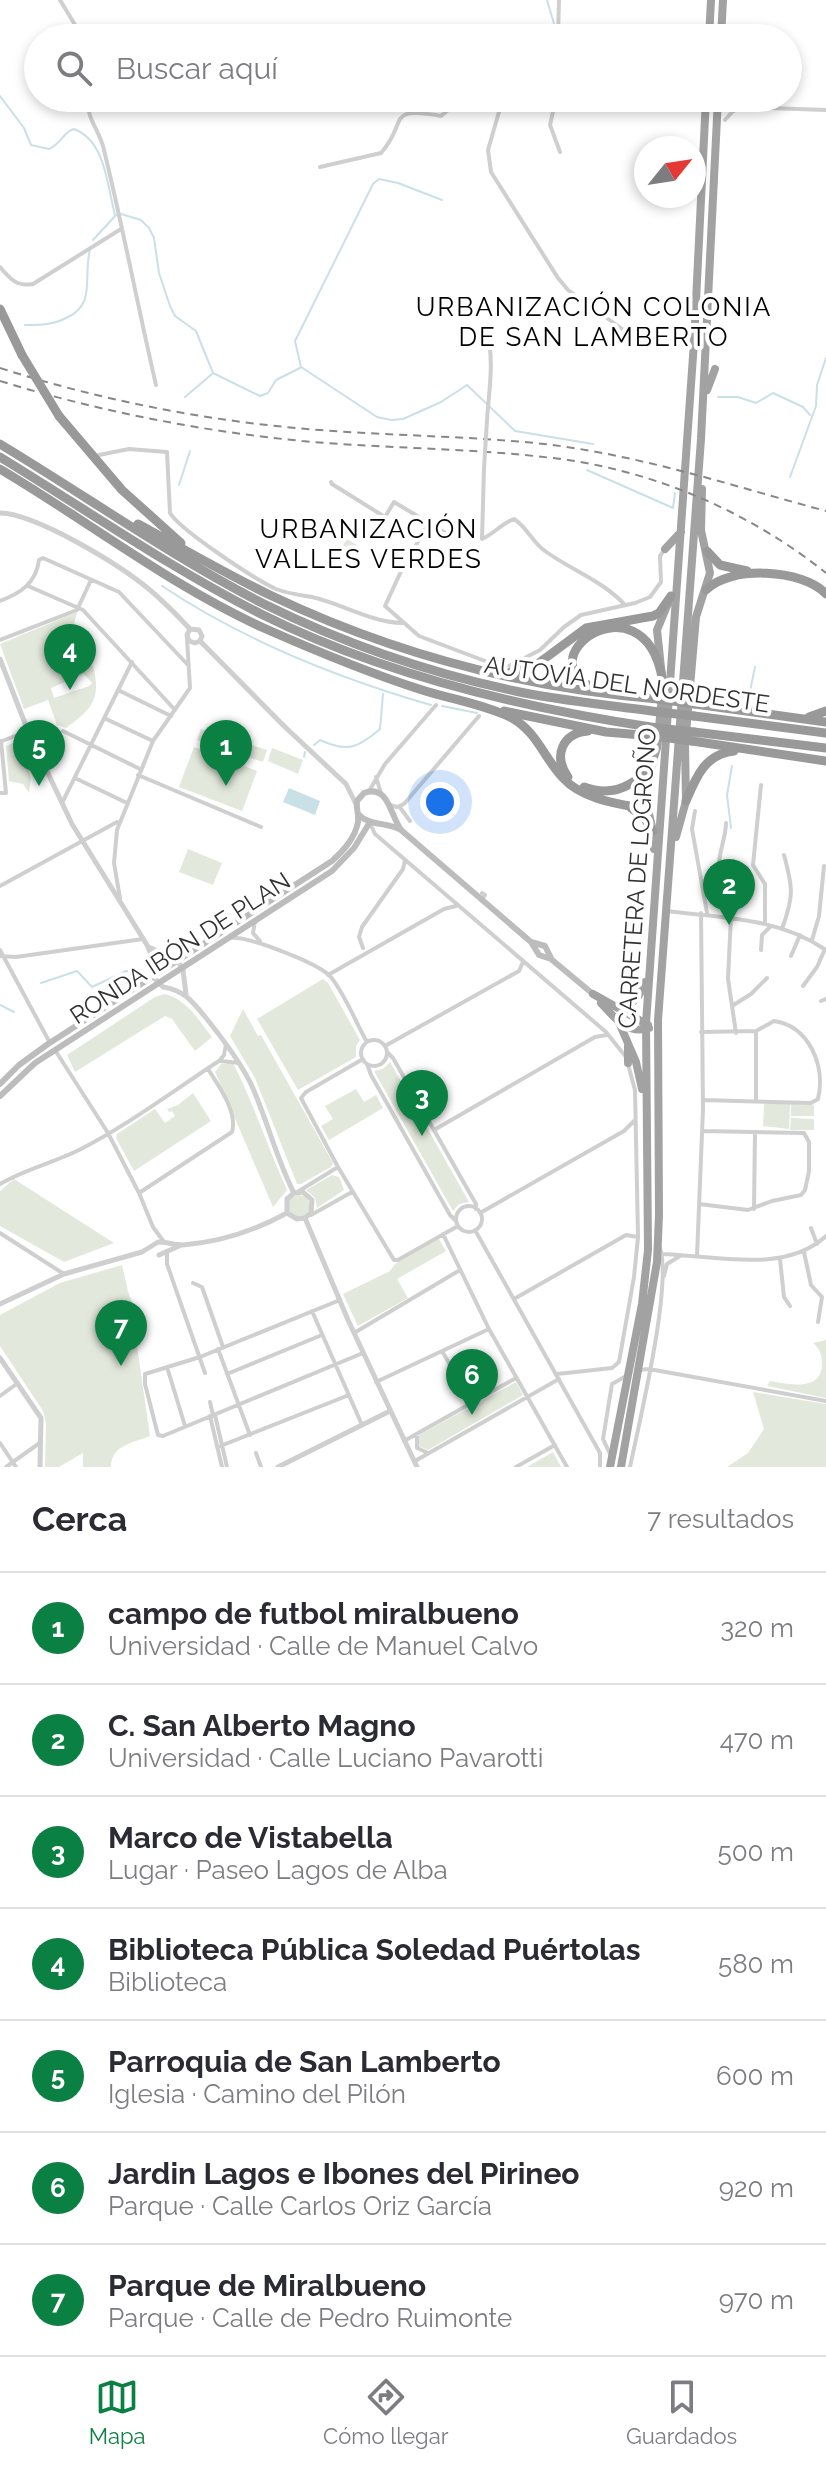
<!DOCTYPE html>
<html lang="es">
<meta charset="utf-8">
<style>
body{margin:0;font-family:Raleway,sans-serif;background:#f7f7f7;color:#2b2b33}
.compass{position:absolute;left:634px;top:136px;width:72px;height:72px;border-radius:50%;background:#fff;box-shadow:0 4px 12px #0003;rotate:60deg}
.you{position:absolute;left:440px;top:802px;width:28px;height:28px;margin:-20px;border:6px solid #fff;border-radius:50%;background:#1a73e8;box-shadow:0 0 0 12px #1a73e833}
.badge{display:grid;place-items:center;width:52px;height:52px;border-radius:50%;background:#0b8043;color:#fff;font-size:26px;font-weight:700}
.pin{position:absolute;translate:-50% -66px;filter:drop-shadow(0 2px 4px #0008)}
.pin::after{content:'';position:absolute;top:42px;width:28px;height:24px;background:inherit;clip-path:polygon(0 0,100% 0,50% 100%)}
.list{margin:0;padding:0;list-style:none}
h2{display:flex;justify-content:space-between;align-items:center;height:104px;margin:0;padding:0 32px;font-size:34px}
h2 small{font-size:26px;font-weight:400;color:#7c7c81}
.list li{display:grid;grid-template-columns:52px 1fr auto;gap:24px;align-items:center;box-sizing:border-box;height:112px;padding:0 32px;border-top:2px solid #e1e1e2}
.list b{display:block;font-size:30px;white-space:nowrap}
.list p{margin:0;font-size:26px;white-space:nowrap;color:#7c7c81}
.list em{font-size:26px;font-style:normal;color:#7c7c81}
.icon{flex:none;width:44px;height:44px;fill:none;stroke:currentColor;stroke-width:2;stroke-linecap:round;stroke-linejoin:round}
.map{position:relative;flex:none;width:826px;height:1467px;overflow:hidden}
.search{position:absolute;background:#fff;box-shadow:0 4px 12px #0003;left:24px;right:24px;top:24px;height:88px;display:flex;align-items:center;gap:20px;box-sizing:border-box;padding:0 28px;border-radius:44px;color:#7c7c81;font-size:30px}
.sheet{height:888px;background:#fff}
nav{display:flex;justify-content:space-around;align-items:center;box-sizing:border-box;height:112px;border-top:2px solid #e1e1e2;background:#fff;font-size:22px;color:#7c7c81}
nav a{display:grid;justify-items:center;gap:4px}
nav .on{color:#0b8043}
.map>svg:first-child{display:block}
.green{fill:#e3e8dc;fill-rule:evenodd}
.water{fill:#cae0e7}
.lines{fill:none;stroke-linecap:round;stroke-linejoin:round}
.stream{stroke:#cae0e7;stroke-width:2}
.minor{stroke:#cfcfcf;stroke-width:4}
.tertiary{stroke:#cfcfcf;stroke-width:5}
.secondary{stroke:#bcbcbc;stroke-width:6}
.trunk{stroke:#a2a2a2;stroke-width:8}
.motorway{stroke:#999;stroke-width:9}
.rail{stroke:#878787;stroke-width:2;stroke-dasharray:8 6;stroke-linecap:butt}
.minor-bridge{stroke:#cfcfcf;stroke-width:4}
.motorway-bridge{stroke:#999;stroke-width:9}
.labels{text-anchor:middle;dominant-baseline:central;stroke-width:8;stroke-linejoin:round;paint-order:stroke}
.street-label{font-size:24px;fill:#323232;stroke:#fff}
.neighbourhood-label{font-size:26px;letter-spacing:2px;fill:#000;stroke:#fff}
</style>
<div class="map">
<svg width="826" height="1467" viewBox="0 0 826 1467">
<rect width="100%" height="100%" fill="#fff"/>
<!-- green -->
<path class="green" d="M347,539L357,545L345,566L334,559Z
M77,612L72,632L61,637L76,645L82,666L86,663L93,666C102,699 91,710 66,728L57,725L48,700L24,709L0,644ZM84,674L92,683L89,686L54,698L51,688Z
M201,729L267,750L263,762L197,740Z
M26,737L36,757L29,772L31,778L29,793L23,784L9,781L6,746Z
M194,747L257,771L242,811L179,787Z
M272,748L303,760L298,774L268,761Z
M188,849L222,863L213,885L179,872Z
M323,979L328,983L360,1040L356,1046V1057L298,1090L257,1019Z
M164,994C186,998 199,1021 212,1037L195,1051L172,1019L165,1016L75,1072L67,1055L155,997Z
M243,1009L258,1036L261,1035L333,1163L331,1167L301,1184H297L255,1078L230,1036Z
M390,1062L469,1202L459,1204L453,1211L374,1071L383,1069Z
M233,1063C254,1104 268,1148 287,1190L273,1207L215,1072L221,1064Z
M356,1089L364,1102L376,1095L383,1108L329,1140L321,1126L333,1119L325,1106Z
M193,1093L211,1121L134,1171L116,1138L117,1134L155,1109L165,1123L175,1116L172,1111L169,1112L167,1109L178,1105Z
M764,1104H790L789,1129L763,1126Z
M791,1104L814,1105V1116H791Z
M791,1118L814,1119V1130H790Z
M332,1175L339,1177L344,1190L317,1208L315,1198L306,1190Z
M14,1179L114,1243L64,1262L0,1226V1191Z
M288 1206a11 11 0 1 1 22 0a11 11 0 1 1-22 0Z
M439,1239L446,1251L397,1279L408,1298L358,1326L343,1294L390,1271L395,1264Z
M122,1265L128,1291L143,1336L136,1339L150,1436C133,1443 111,1445 111,1467H83V1453L59,1467H45L46,1423L43,1411L0,1346V1315L60,1283Z
M826,1340V1398L767,1386L770,1381C788,1384 821,1392 822,1365C822,1355 820,1349 813,1343Z
M516,1382L523,1395L428,1450L418,1446L419,1435Z
M753,1392L826,1404V1467H727L748,1453L764,1429Z
M553,1452L561,1467H527Z"/>
<!-- water -->
<path class="water" d="M289,788L320,801L315,815L283,802Z"/>
<g class="lines">
<!-- stream -->
<path class="stream" d="M547,0L555,27
M0,96L24,128L31,145L49,149C61,144 64,131 74,129C106,141 107,186 115,215
M442,200L398,183L379,179L373,184L295,341L301,367L377,417L391,420L403,419L441,402L467,385L515,431L593,444
M121,214L141,220L149,228L154,238L159,273L170,306L175,316L196,331L213,373L260,396L268,393L276,380L300,368
M93,240L116,215
M25,325C42,325 53,325 68,317C96,304 83,276 90,249
M185,397L212,374
M718,397H738L756,403L773,393L803,407L810,415
M587,470L673,508L675,493
M790,477L816,406L817,385L826,358
M179,485L190,451
M162,586C243,640 338,678 431,705
M749,696L755,667
M442,706L477,713
M314,745L320,740C346,752 357,749 380,729L383,694
M304,757L305,752
M731,828L727,795L732,766
M41,983L77,971L92,987L126,971L140,973
M0,1005L14,1012"/>
<!-- minor -->
<path class="minor" d="M60,0L83,38
M558,38L559,0
M87,98C88,123 99,128 104,150C123,228 138,307 156,385
M503,98L488,150L491,172L558,278L568,290L629,334L641,337L692,342
M556,98L550,125L560,152
M658,98L665,105L703,108
M744,107L826,110
M725,120L733,111L744,107L730,98
M320,167L381,153C409,122 384,106 441,116L447,111L453,98
M0,267C10,279 17,287 33,284L121,229
M486,329C495,358 489,390 487,420
M99,455L129,449L167,452L170,513C180,530 256,580 276,589C289,594 300,595 312,597C343,604 370,622 402,623
M484,468L482,539C495,533 501,524 514,519C527,527 532,542 545,551C571,570 603,581 625,605
M331,482L332,484L385,517L394,502L429,523
M447,534L429,523L403,567L385,606L419,636L493,664L509,666L540,650L564,627L581,615L635,603L650,597L661,582L660,556L665,549
M28,586L83,610L175,710
M0,601C21,593 36,583 39,560L43,558L119,592L188,665
M0,640L77,610L91,580
M118,690L171,716
M104,718L153,741
M63,731L140,769
M2,741L28,731
M138,775L261,827
M376,777L381,793
M75,778L127,803
M761,785L753,865L765,884V922
M369,791L385,764L436,705
M0,793H6L1,741
M62,803L132,662
M390,805L397,807L404,804L479,716
M399,806L410,821
M695,811L692,829L707,913
M370,823L375,834L606,1032L626,1057L635,1090L638,1237L634,1277L619,1362L612,1368L557,1374
M726,823C726,836 720,849 719,863L732,881L726,916
M0,886L117,822
M120,898L114,863L117,830L153,741L190,688L187,639
M482,899L485,895L482,893
M667,911C722,918 778,917 826,950
M731,916L728,979L736,1033
M255,921L253,933L260,941
M782,929C794,896 793,888 784,855
M230,938C249,936 317,963 330,976C344,992 356,1023 367,1042
M812,940L819,916L824,866
M363,948L359,937L362,927L403,869L405,860
M0,950L50,1043
M761,950L762,935L771,926
M0,956L16,957L143,939
M791,956L800,935
M328,975L444,909L456,906
M803,986L817,967L825,949
M821,1001L826,999
M732,1006L751,994L767,978
M701,1032L756,1031L774,1021C809,1026 826,1066 818,1099L811,1103L703,1100
M361 1053a13 13 0 1 1 26 0a13 13 0 1 1-26 0Z
M385,1046L519,971L523,962
M55,1050L108,1133L139,1193L153,1227L164,1242
M387,1052L393,1058L476,1204V1209
M363,1059L306,1092L301,1098L338,1167L394,1260H398L458,1226
M221,1061L239,1063
M367,1064L371,1075L450,1215L456,1221
M756,1101V1032
M434,1130L595,1037L607,1035
M0,1184C25,1169 53,1163 79,1150C128,1125 173,1091 219,1061L224,1055L226,1044
M299,1191L338,1167
M139,1193L232,1132C238,1112 218,1085 208,1069
M699,1204L748,1210L772,1201L801,1195L805,1190L809,1171V1142L804,1133L702,1131
M456 1219a13 13 0 1 1 26 0a13 13 0 1 1-26 0Z
M754,1209L755,1132
M480,1213L624,1131L634,1121
M311,1215L352,1192
M811,1228L817,1244
M475,1230L600,1453V1467
M0,1233L64,1274
M443,1234L489,1329L567,1467
M804,1252L811,1285L822,1297L818,1322
M167,1253V1264L205,1373
M660,1254C713,1255 784,1275 826,1236
M697,1256L703,1109L701,913
M780,1259L784,1297L790,1306
M664,1276L667,1264L680,1256
M193,1283L202,1287L223,1347
M514,1299L626,1235L638,1237
M340,1300L200,1357L145,1374V1384L158,1435L163,1436L363,1353
M312,1311L362,1425
M354,1333L460,1270
M218,1349L250,1435
M442,1351L472,1403
M167,1367L185,1426
M639,1370L649,1369L826,1401
M227,1374L322,1335
M376,1382L489,1329
M0,1396L18,1383
M210,1402L213,1415
M215,1415L227,1467
M210,1416L222,1467
M417,1436V1448L428,1453
M404,1441L516,1378
M0,1443L16,1467
M218,1447L349,1395
M256,1453L261,1467
M610,1454L603,1439L612,1384L628,1375
M415,1461L559,1379
M6,1467L41,1442
M516,1467L555,1445
M630,1467C639,1423 674,1280 659,1245"/>
<!-- tertiary -->
<path class="tertiary" d="M0,513C37,514 120,565 150,590C164,602 177,615 190,629L199,630L202,636L200,641L285,727L346,784L356,804
M190,629L187,635L189,641L195,643L200,641
M0,659L28,731L72,824L147,945L153,959L155,979L163,987C184,990 193,1002 206,1018C223,1039 239,1060 251,1084C267,1119 276,1158 294,1193
M151,948L179,963L183,970L186,994
M294,1193L303,1192L312,1200L311,1213L305,1218
M287,1213V1199L294,1193
M287,1213L297,1219L305,1218
M305,1218L348,1320L417,1467
M159,1255L179,1246
M0,1304L64,1274L142,1252L158,1242C166,1242 175,1245 183,1245C220,1242 256,1230 287,1213
M0,1358L41,1418L40,1467
M278,1467L390,1411"/>
<!-- secondary -->
<path class="secondary" d="M358,814C369,826 387,822 401,830L531,942L539,955L551,959L593,994
M531,942L545,946L551,958
M0,1084L19,1065L48,1044L332,861C344,850 355,838 358,822C359,814 356,809 357,801L364,793C388,784 390,814 401,830
M0,1096L35,1063L332,871L354,848L370,822"/>
<!-- trunk -->
<path class="trunk" d="M709,38L711,0
M721,38L723,0
M707,390L715,369
M665,549L681,532
M676,837L686,801L685,745L696,617L710,573L701,530L702,489
M654,849L653,831L645,797L647,780L657,748L663,686L657,630L669,601
M593,994L648,1025
M601,1003C615,1018 627,1035 649,1028
M628,1046V1063
M642,1089L636,1062L618,1020C625,1003 639,1004 645,982
M610,1467L642,1304L648,1250L646,1023L694,342L706,98
M621,1467L657,1262L659,1215L658,1020L701,439L718,98"/>
<!-- motorway -->
<path class="motorway" d="M0,309L22,355
M59,416L122,490L181,543
M0,444C88,497 172,557 264,604C343,643 430,673 515,691C562,701 611,705 659,712
M0,457C87,510 170,568 261,614C383,675 522,708 657,728
M0,469C88,521 172,587 266,629C316,651 366,672 419,689C449,699 484,704 512,718C537,732 544,758 563,778C583,800 619,804 647,809
M138,524C182,548 226,574 272,596C394,654 524,688 658,699
M707,551L720,565L747,571
M706,590C730,565 803,569 826,594
M503,674L532,668L586,628L653,616L659,613L671,596
M599,690C519,661 642,573 662,677
M695,704L826,722
M504,711L606,732L654,736
M694,716L826,733
M809,717L826,711
M694,732L826,748
M692,741L826,761
M568,777C553,756 562,733 588,731
M584,787C613,798 635,786 653,763
M686,801C696,777 705,754 734,751
M631,808L645,819L653,831"/>
<!-- rail -->
<path class="rail" d="M0,368C103,401 212,422 320,430C395,436 470,436 544,444C640,455 733,486 826,511
M0,381C98,411 200,431 302,441C391,449 480,448 568,460C662,474 752,514 826,573"/>
<!-- minor-bridge -->
<path class="minor-bridge" d="M484,468L487,420"/>
<!-- motorway-bridge -->
<path class="motorway-bridge" d="M22,355L59,416
M658,699L695,704
M659,712L694,716
M657,728L694,732
M654,736L692,741"/>
</g>
<g class="labels">
<!-- street labels -->
<g class="street-label">
<text transform="translate(627 684) rotate(8)">AUTOVÍA DEL NORDESTE</text>
<text transform="translate(637 878) rotate(-86)">CARRETERA DE LOGROÑO</text>
<text transform="translate(180 948) rotate(-33)">RONDA IBÓN DE PLAN</text>
</g>
<!-- neighbourhood labels -->
<g class="neighbourhood-label">
<text x="594" y="307">URBANIZACIÓN COLONIA<tspan x="594" dy="30">DE SAN LAMBERTO</tspan></text>
<text x="369" y="529">URBANIZACIÓN<tspan x="369" dy="30">VALLES VERDES</tspan></text>
</g>
</g>
</svg>
<svg class="compass" viewBox="-18 -18 36 36"><path d="M0-13l5 13h-10z" fill="#e53935"/><path d="M0 13l5-13h-10z" fill="#7c7c81"/></svg>
<div class="you"></div>
<div class="pin badge" style="left:226px;top:786px">1</div>
<div class="pin badge" style="left:729px;top:925px">2</div>
<div class="pin badge" style="left:422px;top:1136px">3</div>
<div class="pin badge" style="left:70px;top:690px">4</div>
<div class="pin badge" style="left:39px;top:786px">5</div>
<div class="pin badge" style="left:472px;top:1415px">6</div>
<div class="pin badge" style="left:121px;top:1366px">7</div>
<div class="search"><svg class="icon" aria-label="search" viewBox="0 0 24 24"><circle cx="10" cy="10" r="6"/><path d="M15 15l6 6"/></svg>Buscar aquí</div>
</div>
<section class="sheet">
<h2>Cerca<small>7 resultados</small></h2>
<ul class="list">
<li><span class="badge">1</span><div><b>campo de futbol miralbueno</b><p>Universidad · Calle de Manuel Calvo</p></div><em>320 m</em></li>
<li><span class="badge">2</span><div><b>C. San Alberto Magno</b><p>Universidad · Calle Luciano Pavarotti</p></div><em>470 m</em></li>
<li><span class="badge">3</span><div><b>Marco de Vistabella</b><p>Lugar · Paseo Lagos de Alba</p></div><em>500 m</em></li>
<li><span class="badge">4</span><div><b>Biblioteca Pública Soledad Puértolas</b><p>Biblioteca</p></div><em>580 m</em></li>
<li><span class="badge">5</span><div><b>Parroquia de San Lamberto</b><p>Iglesia · Camino del Pilón</p></div><em>600 m</em></li>
<li><span class="badge">6</span><div><b>Jardin Lagos e Ibones del Pirineo</b><p>Parque · Calle Carlos Oriz García</p></div><em>920 m</em></li>
<li><span class="badge">7</span><div><b>Parque de Miralbueno</b><p>Parque · Calle de Pedro Ruimonte</p></div><em>970 m</em></li>
</ul>
</section>
<nav>
<a class="on"><svg class="icon" aria-label="map" viewBox="0 0 24 24"><path d="M3 6l6-2 6 2 6-2v14l-6 2-6-2-6 2zM9 4v14M15 6v14"/></svg>Mapa</a>
<a><svg class="icon" aria-label="directions" viewBox="0 0 24 24"><path d="M12 3l9 9-9 9-9-9zM9 14v-3h6M13 9l2 2-2 2"/></svg>Cómo llegar</a>
<a><svg class="icon" aria-label="saved" viewBox="0 0 24 24"><path d="M7 4h10v16l-5-4-5 4z"/></svg>Guardados</a>
</nav>
